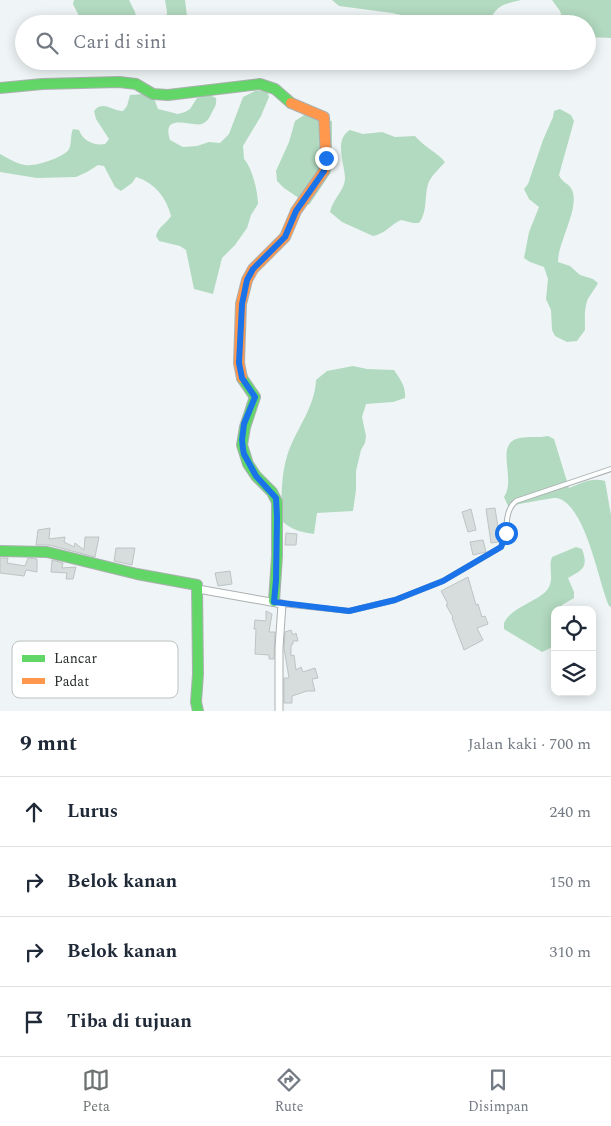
<!DOCTYPE html>
<html lang="id">
<meta charset="utf-8">
<style>
body{margin:0;font-family:Spectral,serif;background:#f2f2f3;color:#1f2937}
.controls{position:absolute;right:15px;bottom:15px;display:grid;overflow:hidden;border-radius:10px;box-shadow:0 2px 12px #0003}
.controls button{width:45px;height:45px;display:grid;place-items:center;padding:0;border:0;border-bottom:1px solid #e0e1e3;background:#fff;color:#1f2937;font:25px sans-serif}
.stop{position:absolute;width:15px;height:15px;margin:-11px;border:4px solid #1a73e8;border-radius:50%;background:#fff}
.stop.end{background:#1a73e8;border-color:#fff;box-shadow:0 1px 5px #0008}
.list{margin:0;padding:0;list-style:none}
h2{display:flex;justify-content:space-between;align-items:center;height:65px;margin:0;padding:0 20px;font-size:21px}
h2 small{font-size:16px;font-weight:400;color:#747a83}
.list li{display:grid;grid-template-columns:32px 1fr auto;gap:15px;align-items:center;box-sizing:border-box;height:70px;padding:0 20px;border-top:1px solid #e0e1e3}
.list b{display:block;font-size:19px;white-space:nowrap}
.list em{font-size:16px;font-style:normal;color:#747a83}
.icon{flex:none;width:28px;height:28px;fill:none;stroke:currentColor;stroke-width:2;stroke-linecap:round;stroke-linejoin:round}
.map{position:relative;flex:none;width:611px;height:711px;overflow:hidden}
.search{position:absolute;background:#fff;box-shadow:0 2px 12px #0003;left:15px;right:15px;top:15px;height:55px;display:flex;align-items:center;gap:12px;box-sizing:border-box;padding:0 18px;border-radius:28px;color:#747a83;font-size:19px}
.sheet{height:345px;background:#fff}
nav{display:flex;justify-content:space-around;align-items:center;box-sizing:border-box;height:70px;border-top:1px solid #e0e1e3;background:#fff;font-size:14px;color:#747a83}
nav a{display:grid;justify-items:center;gap:2px}
nav .on{color:#6e7273}
.map>svg:first-child{display:block}
.forest{fill:#b2dac0}
.building{fill:#d7dcdc;stroke:#bec3c3}
.lines{fill:none;stroke-linecap:round;stroke-linejoin:round}
.lane-casing{stroke:#acb0b1;stroke-width:6}
.street-casing{stroke:#acb0b1;stroke-width:9}
.fast-casing{stroke:#acb0b1;stroke-width:12}
.slow-casing{stroke:#acb0b1;stroke-width:12}
.lane{stroke:#fdfefe;stroke-width:4}
.street{stroke:#fdfefe;stroke-width:7}
.fast{stroke:#63d668;stroke-width:10}
.slow{stroke:#ff974d;stroke-width:10}
.route{stroke:#1a73e8;stroke-width:6}
.key{fill:#fff;stroke:#bec0c0;stroke-width:1}
.key-label{font-size:14px;fill:#282c2d}
</style>
<div class="map">
<svg width="611" height="711" viewBox="0 0 611 711">
<rect width="100%" height="100%" fill="#eff5f6"/>
<!-- forest -->
<path class="forest" d="M74,0H129L135,12L138,24H81L79,16L73,4Z
M165,0H185L188,24H166L167,12Z
M332,0H521C501,5 497,5 488,24H428L420,19L392,13L339,6Z
M552,0H611V38L587,37V24L564,23L560,11Z
M267,90L269,97L261,116L243,146L244,159C252,167 258,192 258,204L251,215L247,228L235,245L222,258L213,294L194,289L186,250L180,246L159,241L156,236C158,227 166,224 171,216C166,197 155,183 136,177L132,183L121,191L115,187L104,166L98,165L87,172L76,177L37,178L0,172V154C7,158 18,164 25,165C35,167 65,157 69,149C72,143 70,135 73,129L79,130C83,141 94,146 105,144L109,139L96,119L94,111C103,100 111,111 123,111L127,106L130,95L143,94L154,98L158,109L178,114L185,112L190,109L197,98L210,95L216,98C217,104 215,107 212,112C210,117 207,122 202,124C191,127 161,112 170,140L183,147L197,146L209,142L220,143L229,134L243,97L255,91Z
M560,109L571,115L574,121L559,175C562,183 569,183 572,190C580,208 558,242 558,262L570,266L580,275L593,279L598,283C595,289 589,296 587,301C584,310 585,321 585,330L577,341L567,342L555,336L552,330L551,310L546,299L548,279L544,267L530,262L524,258L529,232L539,207L529,199L524,189L528,184L543,140L553,117L554,111Z
M304,115L332,121V167L330,174L309,205L284,188L277,181L276,171L289,142L295,121Z
M350,130L363,134L382,132L395,137L415,136C424,147 437,152 445,162C439,169 431,176 428,184C424,198 428,211 419,223H413L401,220C390,225 385,234 373,236L342,222L330,212C332,200 346,189 345,177C344,162 334,139 350,130Z
M353,366L367,369L394,370C400,379 406,386 405,398L393,402L366,404L362,417L366,436L365,443L361,450L356,471V490L353,511L317,513L314,534C302,532 291,530 282,521C281,500 281,476 287,456C295,430 315,408 316,380L327,371Z
M548,436L554,439L569,488C581,483 592,477 605,481L611,515V607L609,606C598,581 586,505 557,498C553,497 516,505 508,506L504,497C517,478 493,443 520,438C529,436 539,438 548,436Z
M576,547L582,549C589,568 582,570 568,578L574,592V598L562,605V610H555V646L542,652L504,629V623C512,606 543,600 549,587C554,577 548,567 552,557Z"/>
<!-- building -->
<path class="building" d="M495,508L500,540L499,542L491,543L486,509Z
M471,509L476,530L468,532L462,512Z
M50,528L49,539L65,537L64,542L74,547L75,543L84,550L85,537H99L95,557L49,545H36L38,530Z
M286,533L297,534L296,545H285Z
M483,540L486,552L473,555L470,542Z
M116,548H135L132,565L114,561Z
M0,558H8L7,563L25,566L28,558L37,559V572L26,570L24,576L0,573Z
M52,560L63,563L62,568L76,567L73,579H66L67,573L51,572Z
M230,571L232,584L218,586L215,573Z
M468,577L476,605L478,604L482,617L485,616L488,624L477,628L483,640L464,650L452,618L453,617L446,605L448,604L441,591Z
M266,611L272,614L269,632H275L274,659H269V655L255,654L256,629H254L255,620L266,621Z
M291,630L293,635L296,633L298,641H293V644L291,645V656L294,655L296,670L301,667L303,672L315,668L318,678L312,679L315,691H307L292,696V703H284V678H289L284,648L285,632Z"/>
<g class="lines">
<!-- lane casing -->
<g class="lane-casing">
<path id="lane" d="M282,604L349,611L395,600L443,581L501,547C510,532 502,513 516,501L611,469"/>
</g>
<!-- street casing -->
<g class="street-casing">
<path id="street" d="M198,589L282,604L279,648V711"/>
</g>
<!-- fast casing -->
<g class="fast-casing">
<path id="fast" d="M0,88L42,84L119,82L136,84L153,94L168,95L260,84L275,89L291,103
M242,378L255,397L245,427L242,445L248,464L256,476L272,492L277,502V556L274,601
M0,551L47,552L137,574L197,585L198,674L196,702L198,711"/>
</g>
<!-- slow casing -->
<g class="slow-casing">
<path id="slow" d="M242,378L239,363L241,304L247,280L253,269L285,237L296,211L324,171L326,159L324,117L291,103"/>
</g>
<!-- lane -->
<use href="#lane" class="lane"/>
<!-- street -->
<use href="#street" class="street"/>
<!-- fast -->
<use href="#fast" class="fast"/>
<!-- slow -->
<use href="#slow" class="slow"/>
</g>
<g class="lines">
<!-- route -->
<path class="route" d="M326,158L324,171L296,211L285,237L253,269L247,280L242,304L239,363L242,378L255,397L244,424L242,440L243,449L244,454L256,476L276,498L277,517L276,580L274,602L349,611L395,600L443,581L501,547L506,533"/>
</g>
<!-- legend -->
<rect x="12" y="641" width="166" height="57" rx="8" class="key"/>
<rect x="22" y="655" width="23" height="7" fill="#63d668"/>
<rect x="22" y="678" width="23" height="6" fill="#ff974d"/>
<g class="key-label">
<text x="54" y="663">Lancar</text>
<text x="54" y="686">Padat</text>
</g>
</svg>
<div class="controls">
<button><svg class="icon" aria-label="locate" viewBox="0 0 24 24"><circle cx="12" cy="12" r="6"/><path d="M12 2v4M12 18v4M2 12h4M18 12h4"/></svg></button>
<button><svg class="icon" aria-label="layers" viewBox="0 0 24 24"><path d="M12 4l9 5-9 5-9-5zM3 14l9 5 9-5"/></svg></button>
</div>
<div class="stop" style="left:506px;top:533px"></div>
<div class="stop end" style="left:326px;top:158px"></div>
<div class="search"><svg class="icon" aria-label="search" viewBox="0 0 24 24"><circle cx="10" cy="10" r="6"/><path d="M15 15l6 6"/></svg>Cari di sini</div>
</div>
<section class="sheet">
<h2>9 mnt<small>Jalan kaki · 700 m</small></h2>
<ul class="list">
<li><svg class="icon" aria-label="ahead" viewBox="0 0 24 24"><path d="M12 20V5M6 11l6-6 6 6"/></svg><div><b>Lurus</b></div><em>240 m</em></li>
<li><svg class="icon" aria-label="right" viewBox="0 0 24 24"><path d="M7 20v-9h11M14 6l5 5-5 5"/></svg><div><b>Belok kanan</b></div><em>150 m</em></li>
<li><svg class="icon" aria-label="right" viewBox="0 0 24 24"><path d="M7 20v-9h11M14 6l5 5-5 5"/></svg><div><b>Belok kanan</b></div><em>310 m</em></li>
<li><svg class="icon" aria-label="arrive" viewBox="0 0 24 24"><path d="M6 21V4h12l-3 4 3 4H6"/></svg><div><b>Tiba di tujuan</b></div></li>
</ul>
</section>
<nav>
<a class="on"><svg class="icon" aria-label="map" viewBox="0 0 24 24"><path d="M3 6l6-2 6 2 6-2v14l-6 2-6-2-6 2zM9 4v14M15 6v14"/></svg>Peta</a>
<a><svg class="icon" aria-label="directions" viewBox="0 0 24 24"><path d="M12 3l9 9-9 9-9-9zM9 14v-3h6M13 9l2 2-2 2"/></svg>Rute</a>
<a><svg class="icon" aria-label="saved" viewBox="0 0 24 24"><path d="M7 4h10v16l-5-4-5 4z"/></svg>Disimpan</a>
</nav>
